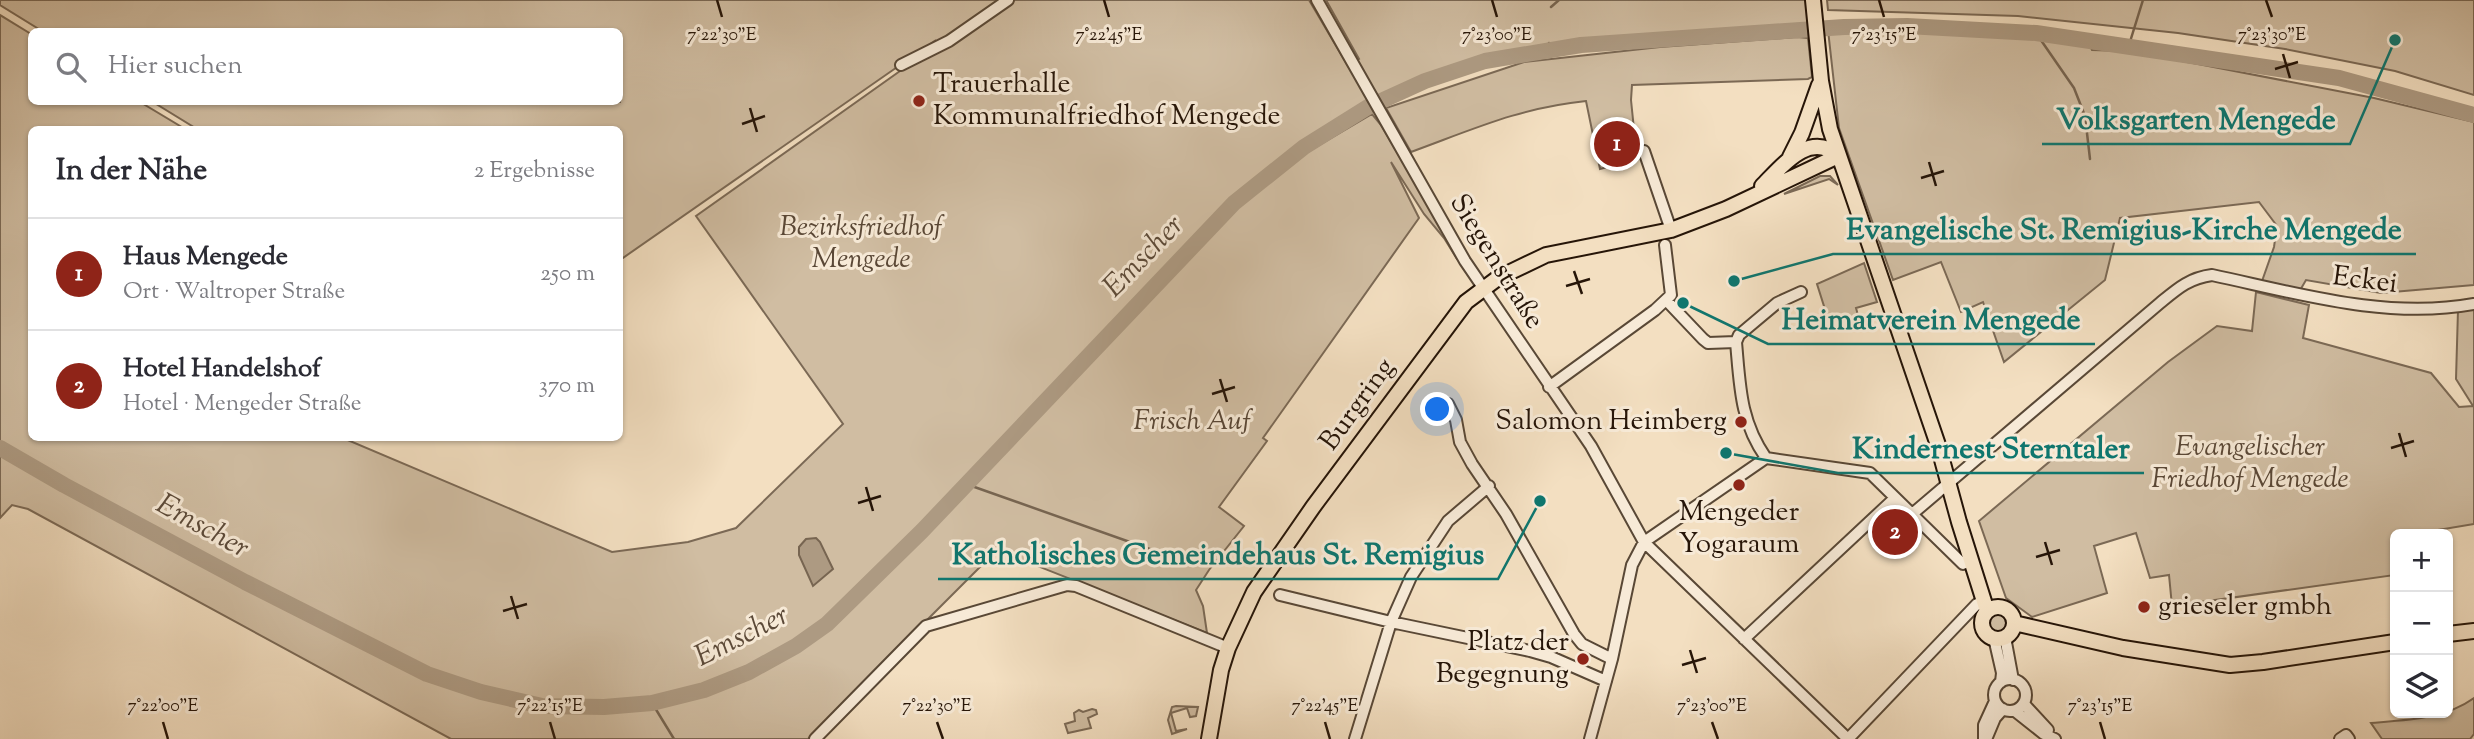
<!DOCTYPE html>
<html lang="de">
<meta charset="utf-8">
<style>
body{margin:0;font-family:"Sorts Mill Goudy",serif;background:#f7f7f7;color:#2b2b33}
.controls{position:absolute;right:21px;bottom:21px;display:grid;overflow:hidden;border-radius:10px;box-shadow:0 2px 5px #0004}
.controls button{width:63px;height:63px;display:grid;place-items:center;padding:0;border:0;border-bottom:2px solid #e1e1e2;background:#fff;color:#2b2b33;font:35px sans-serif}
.you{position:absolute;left:1438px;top:410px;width:24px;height:24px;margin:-18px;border:5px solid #fff;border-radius:50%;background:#1a73e8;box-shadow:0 0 0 10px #1a73e833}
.badge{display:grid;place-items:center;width:46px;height:46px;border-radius:50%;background:#8f2418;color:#fff;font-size:23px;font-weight:700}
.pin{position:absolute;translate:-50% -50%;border:4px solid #fff;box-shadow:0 2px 7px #0006}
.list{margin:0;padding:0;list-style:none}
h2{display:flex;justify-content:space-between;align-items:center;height:91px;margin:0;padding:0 28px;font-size:30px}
h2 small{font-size:23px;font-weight:400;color:#7c7c81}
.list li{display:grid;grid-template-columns:46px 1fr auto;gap:21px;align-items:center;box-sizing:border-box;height:112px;padding:0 28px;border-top:2px solid #e1e1e2}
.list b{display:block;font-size:26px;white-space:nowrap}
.list p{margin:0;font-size:23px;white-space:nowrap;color:#7c7c81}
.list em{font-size:23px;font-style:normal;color:#7c7c81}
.icon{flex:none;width:38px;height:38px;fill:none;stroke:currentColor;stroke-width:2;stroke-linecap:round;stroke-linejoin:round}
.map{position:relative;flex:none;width:2474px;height:739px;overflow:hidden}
.search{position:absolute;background:#fff;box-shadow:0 2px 5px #0004;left:28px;top:28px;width:595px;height:77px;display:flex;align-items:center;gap:18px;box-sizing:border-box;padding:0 24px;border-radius:10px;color:#7c7c81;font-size:26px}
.panel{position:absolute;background:#fff;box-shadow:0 2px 5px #0004;left:28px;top:126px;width:595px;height:315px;border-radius:10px}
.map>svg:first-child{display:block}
.green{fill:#d0bda2;stroke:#7b6955;stroke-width:2;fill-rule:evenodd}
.water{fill:#ad9a82;stroke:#776551;stroke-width:2}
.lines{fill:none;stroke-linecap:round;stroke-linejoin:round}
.stream{stroke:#776551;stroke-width:2.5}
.river{stroke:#ad9a82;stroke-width:16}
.minor-casing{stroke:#594836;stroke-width:14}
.major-casing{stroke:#261508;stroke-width:18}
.minor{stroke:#f7ead7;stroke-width:10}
.major{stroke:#f3dfc1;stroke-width:14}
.ticks{fill:none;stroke:#261508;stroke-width:2.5}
.poi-dot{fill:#8f2418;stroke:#f7ead7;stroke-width:2.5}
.labels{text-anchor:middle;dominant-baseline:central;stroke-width:6;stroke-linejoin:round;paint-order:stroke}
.poi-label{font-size:28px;fill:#261508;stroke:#f7ead7;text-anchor:start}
.park-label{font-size:28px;font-style:italic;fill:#594736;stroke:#f7ead7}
.street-label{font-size:28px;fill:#261508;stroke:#f7ead7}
.water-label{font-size:30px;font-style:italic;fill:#5c4a39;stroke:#f7ead7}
.ticks-label{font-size:18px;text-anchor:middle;fill:#261508;stroke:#f7ead7;stroke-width:6;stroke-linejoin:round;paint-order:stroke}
.leader{fill:none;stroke:#0f766e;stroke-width:2.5}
.callout-dot{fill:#0f766e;stroke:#f7ead7;stroke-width:2.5}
.callout-label{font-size:30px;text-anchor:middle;font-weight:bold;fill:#0f766e;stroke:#f7ead7;stroke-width:6;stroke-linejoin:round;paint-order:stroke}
</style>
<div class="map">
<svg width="2474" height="739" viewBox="0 0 2474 739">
<rect width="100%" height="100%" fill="#f3dfc1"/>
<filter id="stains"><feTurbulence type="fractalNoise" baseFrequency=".00286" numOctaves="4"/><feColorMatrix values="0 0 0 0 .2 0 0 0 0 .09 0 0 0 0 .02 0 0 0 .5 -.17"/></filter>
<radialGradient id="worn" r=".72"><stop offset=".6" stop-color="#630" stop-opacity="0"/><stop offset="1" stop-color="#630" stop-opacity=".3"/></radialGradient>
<!-- green -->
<path class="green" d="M0,0H1309L1348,66L1359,59L1326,0H1813L1816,28C1707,35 1594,35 1488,61C1408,80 1335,122 1272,173L1372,114L1381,125L1460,259H1457L1444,238L1424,214L1391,162L1419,218L1263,438L1267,441L1219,507L1244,526L1209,570L1196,590L1203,606L1207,633L997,550L808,739H451L28,509L12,505L0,518V15L31,34L32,102H140L185,129L32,130V438H343L612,552L688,542L736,528L843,424L696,216L900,71L936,40L620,260V130L197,129L153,102H620V32L42,31L0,5ZM335,627L427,673L500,698L427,674Z
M1827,0H2474V95L2395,71L2285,49L2178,33L2018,16L1828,10Z
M1828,30L2024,36L2089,43L2092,50L2126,51L2198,64L2374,98L2474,122V285L2381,293L2306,280L2299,292L2261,284L2274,247L2277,226L2259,202L2120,218L2105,280L2004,362L1983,302L1961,312L1941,262L1893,280L1839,128Z
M1797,37L1808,38L1812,77L1808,79L1632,85L1631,100L1637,159L1600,169L1586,101C1519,108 1474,129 1411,152L1386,108L1524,62L1660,47Z
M1820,176H1830L1838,185L1829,179L1784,194Z
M1864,263L1877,302L1856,308L1859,319L1830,325L1817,284Z
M2256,292L2309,305L2303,338L2431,373L2459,407L2473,406L2456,379L2458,310L2474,307V524L2414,534H2395V575L2172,606L2169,575L2150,578L2136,533L2094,546L2107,593L2032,617L2006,598L1979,521L2168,362L2217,326L2252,331Z
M1988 623a9 9 0 1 1 18 0a9 9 0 1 1-18 0Z
M2474,698V734L2470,739H2382L2371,723C2408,720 2445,719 2474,698Z
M1176,706L1198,707L1196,716L1190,717L1187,708L1171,713L1176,731L1187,729L1172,734L1168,720L1172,707Z
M1092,709L1096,710L1097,714L1088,718L1091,728L1068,733L1065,724L1075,721L1074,713L1079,710L1083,712Z"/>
<!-- water -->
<path class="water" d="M816,538L820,542L833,569L813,586L799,555V547L806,539Z"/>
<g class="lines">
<!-- stream -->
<path class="stream" d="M1551,7L1559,0
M2036,33L2074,88L2085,116L2090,159
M2129,45L2143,0
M1549,49V43
M966,484L1161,553
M652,703L674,739"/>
<!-- river -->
<path class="river" d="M0,448L64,485L245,582L427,674L481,692L542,706L604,707L652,703L704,690L749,672L796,646L827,624L922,531L1234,203L1304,147L1368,107L1425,81L1485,61L1581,45L1844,27L1907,26L2036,33L2339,78L2474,115"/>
<!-- minor casing -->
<g class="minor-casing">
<path id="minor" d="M1317,0L1465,261L1591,446L1644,542L1848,739
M901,65L949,41L1008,0
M1644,151L1671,230
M1666,300L1703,339L1708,343L1736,342
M1549,387L1655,310L1671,295L1665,245
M1448,404L1456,420L1460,442L1472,464L1506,514L1574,634L1582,644L1612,659
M1766,458C1740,421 1740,386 1736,342L1739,335L1777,303L1801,292
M1911,515L2160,303C2177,289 2189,278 2212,275C2297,293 2386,320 2474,304
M1280,595L1391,622L1530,651L1551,657L1606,681
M2005,637L2013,680
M1994,638L2002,673L2001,682
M1744,639L1895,498
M1994 695a16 16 0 1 1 32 0a16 16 0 1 1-32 0Z
M2024,704L2048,730
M2015,711L2044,734L2055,739
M1987,737L1995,718L2003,709
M815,739L926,626L1067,585L1076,586L1228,648
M1355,739L1391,622L1411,577L1448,521L1489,486
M1590,739L1612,659L1632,565L1644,542L1766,458L1870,473L1963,564
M1848,739L1977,604
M1984,739V725L1995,701
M2340,739L2346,735L2349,739"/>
</g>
<!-- major casing -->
<g class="major-casing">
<path id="major" d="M1813,0L1821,81L1830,129L1938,445L1959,522L1987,611
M1790,157L1802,133L1819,85
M1762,186C1782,166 1810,130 1838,156
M1982 623a16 16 0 1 1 32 0a16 16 0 1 1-32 0Z
M2014,623L2123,648L2230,665L2263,662L2395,642
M2448,634L2474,631
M1209,739L1221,670L1228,648L1254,592L1313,507L1466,302L1498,278L1546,255L1671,230L1726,209L1838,156"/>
</g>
<!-- minor -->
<use href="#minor" class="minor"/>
<!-- major -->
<use href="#major" class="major"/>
</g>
<!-- ticks -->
<path class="ticks" d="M717,0L722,17M1104,0L1109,17M1492,0L1497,17M1879,0L1884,17M2266,0L2272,17M2283,54L2290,78M2275,69L2298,62M750,108L757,132M742,124L765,116M1929,162L1936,186M1921,178L1944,171M1574,271L1582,294M1566,286L1590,279M1220,379L1227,402M1212,394L1235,387M2399,433L2406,457M2391,448L2414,441M866,487L873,511M858,503L881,496M2045,542L2052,565M2036,557L2060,550M511,596L518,619M503,611L527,604M1690,650L1697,673M1682,665L1706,658M163,722L168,739M550,722L555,739M937,722L943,739M1325,722L1330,739M1712,722L1718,739M2100,722L2105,739"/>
<!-- markers -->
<g class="poi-dot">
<circle cx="919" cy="101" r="7"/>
<circle cx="1741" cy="422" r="7"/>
<circle cx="1739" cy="485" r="7"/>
<circle cx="2144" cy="607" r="7"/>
<circle cx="1583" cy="659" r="7"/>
</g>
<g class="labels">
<!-- poi labels -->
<g class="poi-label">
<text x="933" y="85">Trauerhalle<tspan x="933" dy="32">Kommunalfriedhof Mengede</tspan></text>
<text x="1727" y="422" text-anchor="end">Salomon Heimberg</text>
<text x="1739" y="513" text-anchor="middle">Mengeder<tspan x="1739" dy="32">Yogaraum</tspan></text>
<text x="2158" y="607">grieseler gmbh</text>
<text x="1569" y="643" text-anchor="end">Platz der<tspan x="1569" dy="32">Begegnung</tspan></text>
</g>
<!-- park labels -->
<g class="park-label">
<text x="861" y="228">Bezirksfriedhof<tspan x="861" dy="32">Mengede</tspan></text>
<text x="1192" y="422">Frisch Auf</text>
<text x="2250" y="448">Evangelischer<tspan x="2250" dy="32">Friedhof Mengede</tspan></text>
</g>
<!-- street labels -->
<g class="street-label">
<text transform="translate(1496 262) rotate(58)">Siegenstraße</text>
<text transform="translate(2365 281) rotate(7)">Eckei</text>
<text transform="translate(1358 405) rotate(-54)">Burgring</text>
</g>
<!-- water labels -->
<g class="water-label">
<text transform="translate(1144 257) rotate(-46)">Emscher</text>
<text transform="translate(202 527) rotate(29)">Emscher</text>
<text transform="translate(742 637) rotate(-27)">Emscher</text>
</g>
</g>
<g class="ticks-label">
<text x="2272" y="40">7°23'30"E</text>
<text x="722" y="40">7°22'30"E</text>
<text x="1109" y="40">7°22'45"E</text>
<text x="1497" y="40">7°23'00"E</text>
<text x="1884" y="40">7°23'15"E</text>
<text x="163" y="711">7°22'00"E</text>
<text x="550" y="711">7°22'15"E</text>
<text x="937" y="711">7°22'30"E</text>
<text x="1325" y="711">7°22'45"E</text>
<text x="1712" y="711">7°23'00"E</text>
<text x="2100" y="711">7°23'15"E</text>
</g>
<!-- callouts -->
<path class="leader" d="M2395 40L2350 144H2042M1734 281L1833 254H2416M1683 303L1768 344H2095M1726 453L1838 473H2144M1540 501L1498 579H938"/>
<g class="callout-dot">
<circle cx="2395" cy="40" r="7"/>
<circle cx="1734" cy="281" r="7"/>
<circle cx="1683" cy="303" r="7"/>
<circle cx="1726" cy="453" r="7"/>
<circle cx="1540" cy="501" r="7"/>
</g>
<g class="callout-label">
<text x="2196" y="129">Volksgarten Mengede</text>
<text x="2124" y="239">Evangelische St. Remigius-Kirche Mengede</text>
<text x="1931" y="329">Heimatverein Mengede</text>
<text x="1991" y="458">Kindernest Sterntaler</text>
<text x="1218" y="564">Katholisches Gemeindehaus St. Remigius</text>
</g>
<rect width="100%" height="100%" filter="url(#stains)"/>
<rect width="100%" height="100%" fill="url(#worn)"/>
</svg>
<div class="controls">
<button>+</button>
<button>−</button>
<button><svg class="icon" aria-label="layers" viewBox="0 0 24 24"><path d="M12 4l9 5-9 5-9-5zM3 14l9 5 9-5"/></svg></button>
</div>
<div class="you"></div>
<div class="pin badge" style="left:1617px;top:144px">1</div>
<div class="pin badge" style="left:1895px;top:532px">2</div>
<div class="search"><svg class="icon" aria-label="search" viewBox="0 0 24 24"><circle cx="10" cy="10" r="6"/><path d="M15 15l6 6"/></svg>Hier suchen</div>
<section class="panel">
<h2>In der Nähe<small>2 Ergebnisse</small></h2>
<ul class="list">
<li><span class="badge">1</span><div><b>Haus Mengede</b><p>Ort · Waltroper Straße</p></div><em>250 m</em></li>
<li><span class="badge">2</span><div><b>Hotel Handelshof</b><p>Hotel · Mengeder Straße</p></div><em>370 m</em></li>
</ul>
</section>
</div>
